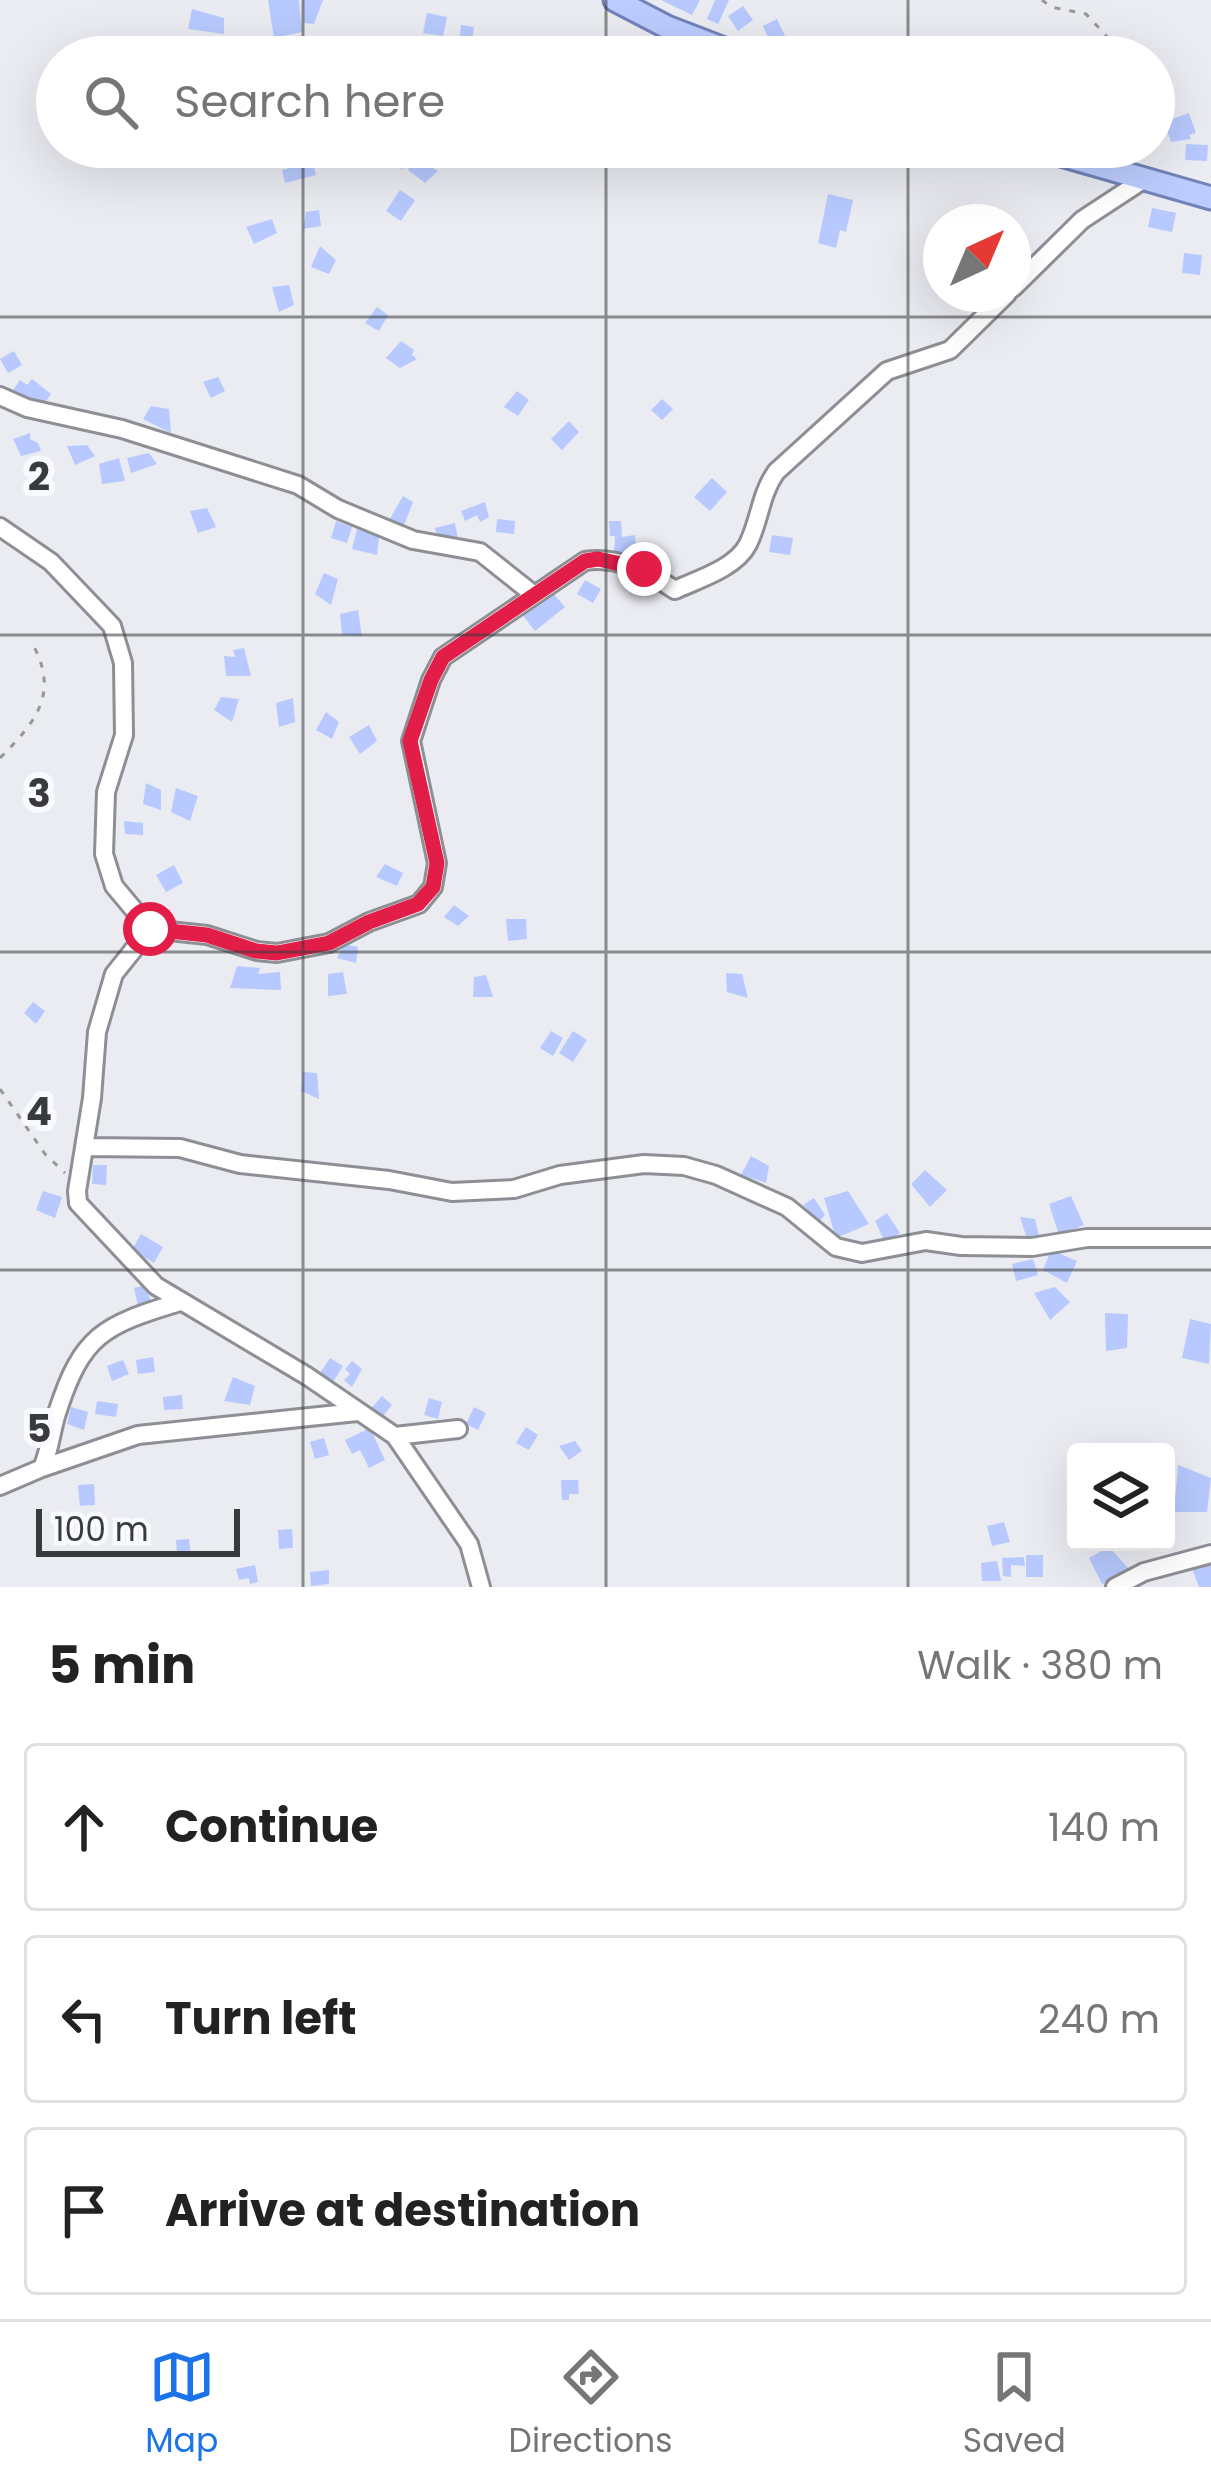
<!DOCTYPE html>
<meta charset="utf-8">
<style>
body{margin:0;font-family:Poppins,sans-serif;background:#f6f6f6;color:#222}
.controls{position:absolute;right:36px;bottom:36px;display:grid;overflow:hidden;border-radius:12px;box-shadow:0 12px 48px #0002}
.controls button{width:108px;height:108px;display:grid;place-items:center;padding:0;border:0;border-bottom:3px solid #e0e0e0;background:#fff;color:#222;font:60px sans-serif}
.compass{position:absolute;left:923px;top:204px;width:108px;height:108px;border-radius:50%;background:#fff;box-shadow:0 12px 48px #0002;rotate:44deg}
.scale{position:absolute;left:36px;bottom:30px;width:204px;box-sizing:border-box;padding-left:12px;border:6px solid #393a3c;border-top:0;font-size:33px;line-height:42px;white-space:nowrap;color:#393a3c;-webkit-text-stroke:9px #f8faff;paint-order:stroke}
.stop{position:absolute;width:36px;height:36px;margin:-27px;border:9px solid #e11d48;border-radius:50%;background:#fff}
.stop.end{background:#e11d48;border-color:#fff;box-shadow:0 3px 12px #0008}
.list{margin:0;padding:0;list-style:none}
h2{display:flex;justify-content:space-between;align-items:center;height:156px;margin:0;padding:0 48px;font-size:51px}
h2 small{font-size:39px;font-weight:400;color:#767676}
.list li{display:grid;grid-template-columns:78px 1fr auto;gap:36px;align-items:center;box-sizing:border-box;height:168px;margin:0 24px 24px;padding:0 24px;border:3px solid #e0e0e0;border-radius:12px}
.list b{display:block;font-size:45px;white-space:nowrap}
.list em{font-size:39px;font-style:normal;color:#767676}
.icon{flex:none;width:66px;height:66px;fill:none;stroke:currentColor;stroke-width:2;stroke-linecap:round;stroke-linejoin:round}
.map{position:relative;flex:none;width:1211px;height:1587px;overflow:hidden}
.search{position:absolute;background:#fff;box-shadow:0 12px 48px #0002;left:36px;right:36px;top:36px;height:132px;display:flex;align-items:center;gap:30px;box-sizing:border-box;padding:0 42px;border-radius:66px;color:#767676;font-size:45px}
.sheet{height:732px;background:#fff}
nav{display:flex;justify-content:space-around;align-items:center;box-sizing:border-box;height:168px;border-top:3px solid #e0e0e0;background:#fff;font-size:33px;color:#767676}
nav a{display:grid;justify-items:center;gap:6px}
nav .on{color:#1a73e8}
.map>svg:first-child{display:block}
.building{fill:#b7c9fe}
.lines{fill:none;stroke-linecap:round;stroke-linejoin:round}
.minor-casing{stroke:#8d8f94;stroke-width:22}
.major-casing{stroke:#7283b9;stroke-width:27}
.path{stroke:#96979b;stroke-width:3;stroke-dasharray:6 9;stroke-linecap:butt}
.minor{stroke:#fff;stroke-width:16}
.major{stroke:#bcccfe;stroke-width:21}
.route{stroke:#e11d48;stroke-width:15}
.grid{fill:none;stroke:#393a3c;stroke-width:3;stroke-opacity:0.55}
.grid-label{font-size:39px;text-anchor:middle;font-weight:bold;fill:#393a3c;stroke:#f8faff;stroke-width:12;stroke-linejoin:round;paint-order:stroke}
</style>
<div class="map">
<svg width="1211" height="1587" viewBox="0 0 1211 1587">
<rect width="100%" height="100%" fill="#ebecf2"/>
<!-- building -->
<path class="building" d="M268,0H299L302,32L274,38Z
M303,0H323L314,24L304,23Z
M661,0H700L692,15Z
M715,0H729L718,24L707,19Z
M743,6L753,20L738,31L728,16Z
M192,9L224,18V34L188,29Z
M427,13L447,17L443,36L423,33Z
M777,19L788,42L773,49L763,26Z
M461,25L474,27L472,44L459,43Z
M889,36L904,48L897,57H883L877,52Z
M1189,113L1196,133L1189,135L1191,139L1171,142L1164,122Z
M1186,144L1208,145L1207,161L1185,160Z
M390,147L411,153L403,169L384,163Z
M415,157L438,171L425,183L408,170Z
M313,162L316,175L285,183L282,170Z
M400,190L415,200L401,221L386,211Z
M828,194L853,200L846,232L840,230L836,248L818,243Z
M1152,208L1176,213L1172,232L1148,227Z
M319,210L321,226L303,229L306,212Z
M272,219L277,233L254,244L246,227Z
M320,246L336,260L329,274L311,267Z
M1184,253L1202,255L1200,275L1182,273Z
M289,285L294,305L279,312L272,287Z
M377,307L388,315L379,331L365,323Z
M401,341L414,350L412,355L417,359L400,368L386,358Z
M14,351L22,365L8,373L0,359Z
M218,377L225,391L211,398L203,382Z
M32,379L51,394L40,410L9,396L20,380L27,385Z
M517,391L529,400L518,416L504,407Z
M662,399L673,409L662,420L651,410Z
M151,406L169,409L171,433L143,419Z
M569,421L579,432L562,450L551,439Z
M30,433V439L38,443L41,451L21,456L13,439Z
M87,445L95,456L75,465L67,446Z
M149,453L157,464L131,473L127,458Z
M119,458L125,481L102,484L99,464Z
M712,478L727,492L710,511L694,497Z
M403,496L413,502L403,528L388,522Z
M485,502L489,517L480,522L477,515L465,521L461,511Z
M207,508L216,527L198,533L190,511Z
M497,519L515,521L514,534L496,532Z
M336,521L352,527L347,543L331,538Z
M609,521H621L622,537L635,535L637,557L614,554L615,536H610Z
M455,523L458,539L439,544L435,528Z
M357,529L379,537L377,555L352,549Z
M772,535L793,538L790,555L769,552Z
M324,573L338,579L331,605L315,594Z
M585,580L601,589L593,603L577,594Z
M552,592L565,607L535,631L521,613Z
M358,610L362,636L342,635L340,614Z
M244,648L251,676H226L224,656L235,657L233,650Z
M221,697L239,699L232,722L214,710Z
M293,698L295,722L279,727L276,703Z
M326,712L339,722L332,739L316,730Z
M369,725L377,741L360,754L349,737Z
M146,783L161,790V810L143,804Z
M176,788L198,796L190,821L171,812Z
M124,821L143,823V835L125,834Z
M385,864L403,873L397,886L376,877Z
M174,865L183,883L166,892L156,875Z
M454,905L469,916L458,926L444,917Z
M506,919H526L527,939L508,941Z
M344,944L358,947L356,963L337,958Z
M237,966L260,968L258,974L280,972L281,990L230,988Z
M343,972L347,994L328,996V974Z
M726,973L742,974L748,998L727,992Z
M486,975L493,997H473L474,977Z
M33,1002L45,1011L36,1024L24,1013Z
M551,1031L563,1038L553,1056L540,1048Z
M573,1031L587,1040L573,1062L559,1053Z
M303,1072L317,1073L319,1099L301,1091Z
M751,1156L769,1166L766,1183L741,1175Z
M93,1165H107L106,1185L92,1184Z
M925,1170L947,1190L930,1207L911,1184Z
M43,1191L62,1197L55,1218L36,1210Z
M848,1191L869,1224L836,1238L824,1198Z
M1071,1196L1084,1225L1059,1235L1049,1204Z
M814,1198L825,1215L819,1222L803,1205Z
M887,1213L900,1233L885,1242L875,1221Z
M1020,1217L1035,1219L1041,1244L1028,1242Z
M141,1234L163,1247L154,1263L132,1250Z
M1051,1250L1077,1261L1067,1283L1043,1270Z
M1033,1259L1038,1275L1016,1281L1012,1264Z
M146,1285L151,1303L138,1306L134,1288Z
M1055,1287L1070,1302L1050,1320L1034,1293Z
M1105,1313L1128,1314L1127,1348L1106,1351Z
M1190,1319L1211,1324L1209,1364L1182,1358Z
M153,1357L155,1372L138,1374L136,1360Z
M330,1358L343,1366L333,1382L320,1373Z
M123,1360L129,1374L112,1381L107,1366Z
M352,1361L362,1369L352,1387L344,1380L350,1374L345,1369Z
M233,1377L255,1386L250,1405L224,1401Z
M182,1395L183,1409L164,1410L163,1397Z
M382,1396L392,1405L380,1420L369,1411Z
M429,1398L442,1402L438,1419L424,1415Z
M97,1401L118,1404L116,1417L95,1414Z
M71,1407L88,1412L84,1430L67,1424Z
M474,1407L486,1413L478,1430L466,1424Z
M526,1427L538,1435L529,1450L516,1443Z
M370,1428L385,1460L369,1468L360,1450L352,1454L345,1440Z
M324,1438L329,1455L315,1459L310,1442Z
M575,1441L582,1451L569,1460L559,1446Z
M1178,1465L1211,1478L1207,1512H1174Z
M561,1480H578L579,1494H569V1500H562Z
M94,1484L95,1505L80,1506L78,1485Z
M1004,1522L1010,1542L992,1546L987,1526Z
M292,1529L293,1548L279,1549L278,1530Z
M189,1539L191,1556L177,1557L176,1540Z
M1109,1547L1130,1570L1102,1584L1089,1558Z
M1026,1555H1043V1577H1026Z
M1024,1557L1025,1566L1011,1565V1577L1003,1576L1002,1558Z
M997,1561L1001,1581H982L981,1563Z
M1211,1561V1587H1199L1191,1566Z
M255,1565L258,1582L250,1584L249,1578L239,1580L236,1569Z
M329,1570V1584L311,1586L310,1572Z"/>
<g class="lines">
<!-- minor casing -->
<g class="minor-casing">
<path id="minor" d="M1013,288L1082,220L1146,178
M0,396L27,408L122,429L298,485L338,509L413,540L480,552L533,594
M0,527L51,562L112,626L123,663L124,735L106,792L104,854L114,886L150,929L207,935L257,951L277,953L329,943L369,922L419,904L433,887L437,863L411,741L431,680L443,657L585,561C618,556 648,572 675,590C699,579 736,568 748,544C760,520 760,495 776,472L887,371L950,350L1007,294
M150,929L114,974L97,1032L92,1098L77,1191L78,1203L156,1286L307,1376L395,1436L469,1544L481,1587
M84,1147L180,1148L240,1164L389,1180L452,1192L514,1189L560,1175L644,1164L684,1166L716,1175L787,1207L836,1247L862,1253L926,1241L961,1246L1032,1247L1087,1238H1211
M395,1436L458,1429
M42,1468L138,1435L357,1412
M0,1486L42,1468C50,1450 51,1432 57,1413C82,1335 103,1325 180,1302
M1115,1587L1144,1572L1211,1554"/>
</g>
<!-- major casing -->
<g class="major-casing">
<path id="major" d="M615,0L667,27L745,57
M1033,147L1211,198"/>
</g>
<!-- path -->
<path class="path" d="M1042,0L1051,7L1086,14L1126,57
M0,758C36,722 60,693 32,643
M0,1089L45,1154L65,1173"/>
<!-- minor -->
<use href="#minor" class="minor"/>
<!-- major -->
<use href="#major" class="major"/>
</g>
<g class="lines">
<!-- route -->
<path class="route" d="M150,929L207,935L256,951L277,953L329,943L369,922L418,904L433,887L437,863L410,741L431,680L443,657L585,561L598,559L644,569"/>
</g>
<!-- grid -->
<path class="grid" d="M303,0V57M606,0V57M908,0V57M303,147V1587M606,147V1587M908,147V1587M0,317H1211M0,635H1211M0,952H1211M0,1270H1211"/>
<g class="grid-label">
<text x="39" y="490">2</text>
<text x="39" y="807">3</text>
<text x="39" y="1125">4</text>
<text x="39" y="1442">5</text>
</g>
</svg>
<div class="controls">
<button><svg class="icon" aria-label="layers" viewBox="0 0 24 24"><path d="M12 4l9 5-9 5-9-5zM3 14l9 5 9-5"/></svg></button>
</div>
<svg class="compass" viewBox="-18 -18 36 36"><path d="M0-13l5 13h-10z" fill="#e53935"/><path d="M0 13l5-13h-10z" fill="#767676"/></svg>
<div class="scale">100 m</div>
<div class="stop" style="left:150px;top:929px"></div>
<div class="stop end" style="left:644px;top:569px"></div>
<div class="search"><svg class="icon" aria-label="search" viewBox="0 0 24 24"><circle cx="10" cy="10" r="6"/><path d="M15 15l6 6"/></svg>Search here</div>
</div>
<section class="sheet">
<h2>5 min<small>Walk · 380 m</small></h2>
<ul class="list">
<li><svg class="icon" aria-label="ahead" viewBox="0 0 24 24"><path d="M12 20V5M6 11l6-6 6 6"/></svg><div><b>Continue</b></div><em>140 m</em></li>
<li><svg class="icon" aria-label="left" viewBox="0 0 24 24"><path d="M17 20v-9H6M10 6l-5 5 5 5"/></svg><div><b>Turn left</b></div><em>240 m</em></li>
<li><svg class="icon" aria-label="arrive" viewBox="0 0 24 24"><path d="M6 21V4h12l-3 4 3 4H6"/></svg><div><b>Arrive at destination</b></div></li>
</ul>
</section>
<nav>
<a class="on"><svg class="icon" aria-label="map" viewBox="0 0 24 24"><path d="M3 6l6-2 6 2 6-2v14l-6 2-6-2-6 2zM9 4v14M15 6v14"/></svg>Map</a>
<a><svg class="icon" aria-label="directions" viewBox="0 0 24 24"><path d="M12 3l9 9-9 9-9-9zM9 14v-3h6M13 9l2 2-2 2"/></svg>Directions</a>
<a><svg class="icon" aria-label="saved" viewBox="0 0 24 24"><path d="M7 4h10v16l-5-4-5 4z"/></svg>Saved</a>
</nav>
